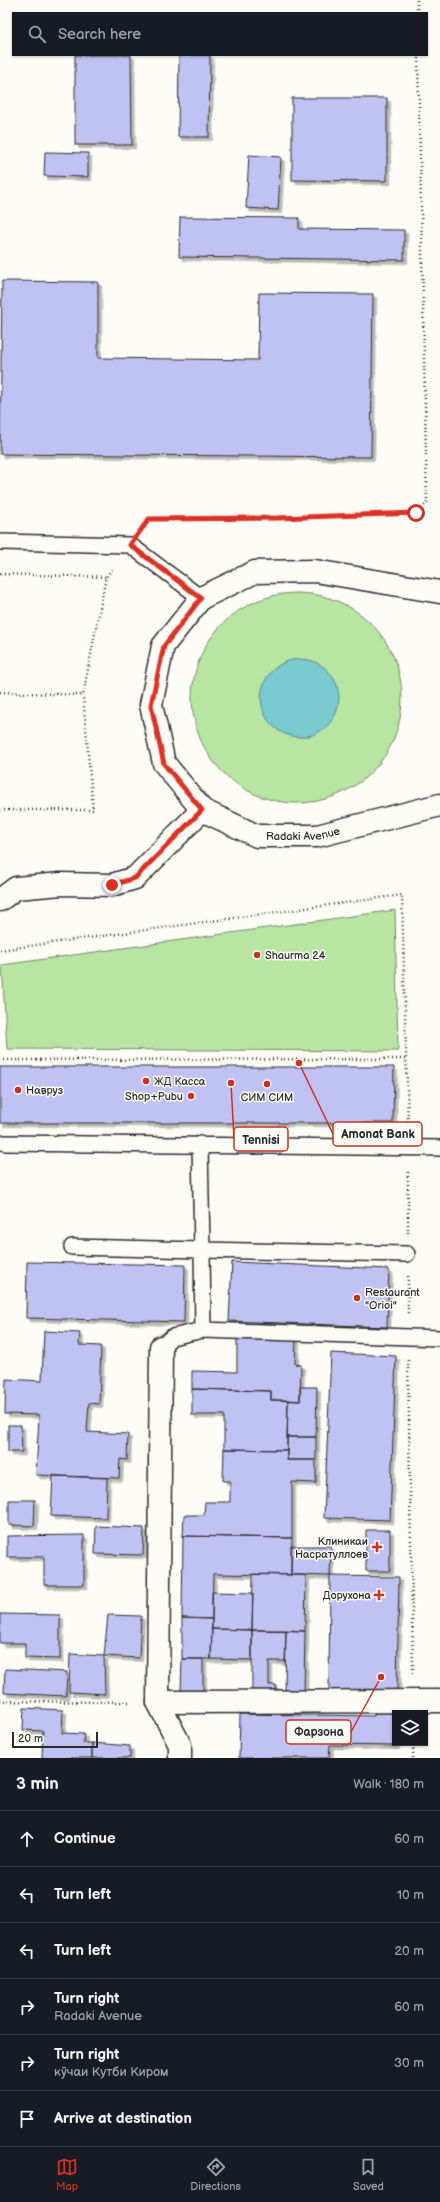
<!DOCTYPE html>
<meta charset="utf-8">
<style>
body{margin:0;font-family:"Balsamiq Sans",sans-serif;background:#20242c;color:#f1f3f6}
.controls{position:absolute;right:12px;bottom:12px;display:grid;overflow:hidden;border-radius:0px;box-shadow:0 1px 3px #0004}
.controls button{width:36px;height:36px;display:grid;place-items:center;padding:0;border:0;border-bottom:1px solid #363941;background:#171b24;color:#f1f3f6;font:20px sans-serif}
.scale{position:absolute;left:12px;bottom:10px;width:86px;box-sizing:border-box;padding-left:4px;border:2px solid #2b2b2b;border-top:0;font-size:11px;line-height:14px;white-space:nowrap;color:#2b2b2b;-webkit-text-stroke:3px #fdfcf7;paint-order:stroke}
.stop{position:absolute;width:12px;height:12px;margin:-9px;border:3px solid #d93025;border-radius:50%;background:#fff}
.stop.end{background:#d93025;border-color:#fff;box-shadow:0 1px 4px #0008}
.list{margin:0;padding:0;list-style:none}
h2{display:flex;justify-content:space-between;align-items:center;height:52px;margin:0;padding:0 16px;font-size:17px}
h2 small{font-size:13px;font-weight:400;color:#9ea1a6}
.list li{display:grid;grid-template-columns:26px 1fr auto;gap:12px;align-items:center;box-sizing:border-box;height:56px;padding:0 16px;border-top:1px solid #363941}
.list b{display:block;font-size:15px;white-space:nowrap}
.list p{margin:0;font-size:13px;white-space:nowrap;color:#9ea1a6}
.list em{font-size:13px;font-style:normal;color:#9ea1a6}
.icon{flex:none;width:22px;height:22px;fill:none;stroke:currentColor;stroke-width:2;stroke-linecap:round;stroke-linejoin:round}
.map{position:relative;flex:none;width:440px;height:1758px;overflow:hidden}
.search{position:absolute;background:#171b24;box-shadow:0 1px 3px #0004;left:12px;right:12px;top:12px;height:44px;display:flex;align-items:center;gap:10px;box-sizing:border-box;padding:0 14px;border-radius:0px;color:#9ea1a6;font-size:15px}
.sheet{height:388px;background:#171b24}
nav{display:flex;justify-content:space-around;align-items:center;box-sizing:border-box;height:56px;border-top:1px solid #363941;background:#171b24;font-size:11px;color:#9ea1a6}
nav a{display:grid;justify-items:center;gap:2px}
nav .on{color:#d93025}
.map>svg:first-child{display:block}
.green{fill:#b9e5a2;stroke:#728866}
.water{fill:#79cad1;stroke:#5a8a8f}
.building{fill:#c1c2f4;stroke:#2b2b2b;filter:url(#shadow)}
.lines{fill:none;stroke-linecap:round;stroke-linejoin:round}
.service-casing{stroke:#2b2b2b;stroke-width:18}
.minor-casing{stroke:#2b2b2b;stroke-width:25}
.path{stroke:#2b2b2b;stroke-width:2.5;stroke-dasharray:1 3;stroke-linecap:butt}
.service{stroke:#fdfcf7;stroke-width:15}
.minor{stroke:#fdfcf7;stroke-width:22}
.route{stroke:#d93025;stroke-width:5}
.poi-dot{fill:#c8321e;stroke:#fdfcf7;stroke-width:1.5}
.labels{text-anchor:middle;dominant-baseline:central;stroke-width:3;stroke-linejoin:round;paint-order:stroke}
.street-label{font-size:11px;fill:#2b2b2b;stroke:#fdfcf7}
.poi-label{font-size:11px;fill:#2b2b2b;stroke:#fdfcf7;text-anchor:start}
.leader{fill:none;stroke:#c8321e;stroke-width:1.5}
.callout-dot{fill:#c8321e;stroke:#fdfcf7;stroke-width:1.5}
.callout{fill:#fdfcf7;stroke:#c8321e;stroke-width:1.5}
.callout-label{font-size:12px;text-anchor:middle;font-weight:bold;fill:#2b2b2b}
</style>
<div class="map">
<svg width="440" height="1758" viewBox="0 0 440 1758">
<defs>
<filter id="shadow"><feDropShadow dx="3.5" dy="3.5" stdDeviation="0" flood-color="#0004"/></filter>
</defs>
<rect width="100%" height="100%" fill="#fdfcf7"/>
<filter id="ink" filterUnits="userSpaceOnUse"><feTurbulence type="fractalNoise" baseFrequency=".025" numOctaves="2"/><feDisplacementMap in="SourceGraphic" scale="8" xChannelSelector="R" yChannelSelector="G"/><feConvolveMatrix kernelMatrix="1 2 1 2 8 2 1 2 1" color-interpolation-filters="sRGB"/></filter>
<g filter="url(#ink)">
<!-- green -->
<path class="green" d="M192 698a105 105 0 1 1 210 0a105 105 0 1 1-210 0Z
M395,910L398,1051L7,1049L2,965Z"/>
<!-- water -->
<path class="water" d="M261 698a39 39 0 1 1 78 0a39 39 0 1 1-78 0Z"/>
<!-- building -->
<path class="building" d="M75,55H131L132,145H75Z
M179,55H210L209,137H178Z
M292,98H387V181L292,180Z
M45,152L88,153V177L44,176Z
M249,155L281,157L278,210L246,208Z
M180,217L299,218V229L404,230V260L179,257Z
M2,281L98,282V358L258,360L259,293L373,294L371,457L0,454Z
M0,1067H394L393,1123H0Z
M27,1262L185,1265L184,1322L26,1318Z
M232,1262L389,1269L387,1327L229,1321Z
M44,1331L80,1333L79,1345L101,1346L99,1404L89,1403L87,1432L128,1434L127,1460L120,1459L119,1478L36,1475L39,1415L5,1414L6,1379L42,1381Z
M237,1337L296,1338L295,1364L301,1365L300,1401L271,1400V1391L192,1389V1371L237,1372Z
M331,1353L396,1356L390,1520L324,1518Z
M300,1387H317L316,1437H287L288,1400L300,1401Z
M192,1389L271,1391V1400H288L287,1450L224,1449V1415H192Z
M8,1425H21L22,1452H8Z
M287,1437H316V1460H287Z
M224,1449L287,1450V1460H316V1483L292,1482V1538L183,1536L184,1515H204L205,1502H230V1481H223Z
M53,1476L107,1478L106,1518L51,1516Z
M9,1500H35L34,1526L9,1525Z
M96,1526L144,1528L143,1555L95,1554Z
M366,1530H390V1571H366Z
M84,1535V1585H44V1557H7V1536Z
M183,1536L292,1538L291,1575L213,1574L212,1619L182,1618Z
M291,1546H331L330,1576L291,1575Z
M253,1574L306,1575L305,1631L252,1630Z
M330,1576L399,1577L397,1692L329,1691Z
M212,1592L253,1593L252,1630L212,1629Z
M0,1614L60,1615V1659L25,1658V1643H0Z
M108,1615L141,1616L139,1658L104,1656Z
M182,1618L212,1619L211,1659H182Z
M212,1629L252,1630V1660L211,1659Z
M252,1630H286L285,1661H269V1685H276V1694H252Z
M286,1630L305,1631L304,1694H285Z
M70,1654L104,1656L105,1694L69,1692Z
M182,1659H203V1692H181Z
M5,1669L67,1672L66,1696L4,1693Z
M24,1708L63,1710L62,1733L84,1734L83,1743H92V1758H42L43,1731L23,1730Z
M375,1712H396V1746L330,1745L329,1758H239L240,1714L374,1716Z
M92,1743L130,1746V1758H92Z"/>
<g class="lines">
<!-- service casing -->
<g class="service-casing">
<path id="service" d="M0,542L130,545L201,598
M5,1143L440,1148
M72,1247L202,1250L200,1144
M203,1330L202,1250L407,1254
M161,1347L172,1337L203,1330L440,1338"/>
</g>
<!-- minor casing -->
<g class="minor-casing">
<g id="minor">
<path id="s1" d="M440,592L315,571L255,572L201,598L163,646L151,705L164,763L202,810L257,836H317L440,805"/>
<path d="M0,900L16,888L61,884L112,885L135,878L202,810"/>
<path d="M161,1347L158,1702L440,1701"/>
<path d="M158,1702L180,1745V1758"/>
</g>
</g>
<!-- path -->
<path class="path" d="M417,0V13
M143,527L149,519L277,518L416,513L427,503L418,55
M0,574L106,577
M0,692L83,695L106,577L113,568
M0,810H93L83,695
M0,950L402,895L408,1125
M0,1060L406,1059
M408,1233V1170
M408,1276V1315
M408,1360L413,1675
M0,1701L132,1702
M413,1758V1743"/>
<!-- service -->
<use href="#service" class="service"/>
<!-- minor -->
<use href="#minor" class="minor"/>
</g>
</g>
<g class="lines" filter="url(#ink)">
<!-- route -->
<path class="route" d="M112,885L135,878L202,810L164,764L151,705L164,646L201,598L130,545L149,519L277,518L416,513"/>
</g>
<!-- markers -->
<g class="poi-dot">
<circle cx="257" cy="955" r="4"/>
<circle cx="146" cy="1081" r="4"/>
<circle cx="267" cy="1084" r="4"/>
<circle cx="18" cy="1090" r="4"/>
<circle cx="191" cy="1096" r="4"/>
<circle cx="357" cy="1298" r="4"/>
<path d="M375 1541h4v4h4v4h-4v4h-4v-4h-4v-4h4z"/>
<path d="M377 1589h4v4h4v4h-4v4h-4v-4h-4v-4h4z"/>
</g>
<g class="labels">
<!-- street labels -->
<g class="street-label">
<text stroke="none"><textPath href="#s1" startOffset="595">Radaki Avenue</textPath></text>
</g>
<!-- poi labels -->
<g class="poi-label">
<text x="265" y="955">Shaurma 24</text>
<text x="154" y="1081">ЖД Касса</text>
<text x="26" y="1090">Навруз</text>
<text x="183" y="1096" text-anchor="end">Shop+Pubu</text>
<text x="267" y="1097" text-anchor="middle">СИМ СИМ</text>
<text x="365" y="1292">Restaurant<tspan x="365" dy="13">"Orioi"</tspan></text>
<text x="368" y="1541" text-anchor="end">Клиникаи<tspan x="368" dy="13">Насратуллоев</tspan></text>
<text x="371" y="1595" text-anchor="end">Дорухона</text>
</g>
</g>
<!-- callouts -->
<path class="leader" d="M299 1063L333 1134M231 1083L234 1139M381 1677L351 1732"/>
<g class="callout-dot">
<circle cx="299" cy="1063" r="4"/>
<circle cx="231" cy="1083" r="4"/>
<circle cx="381" cy="1677" r="4"/>
</g>
<g class="callout">
<rect x="333" y="1122" width="89" height="24" rx="4"/>
<rect x="234" y="1127" width="54" height="24" rx="4"/>
<rect x="286" y="1720" width="65" height="24" rx="4"/>
</g>
<g class="callout-label">
<text x="378" y="1138">Amonat Bank</text>
<text x="261" y="1144">Tennisi</text>
<text x="319" y="1736">Фарзона</text>
</g>
</svg>
<div class="controls">
<button><svg class="icon" aria-label="layers" viewBox="0 0 24 24"><path d="M12 4l9 5-9 5-9-5zM3 14l9 5 9-5"/></svg></button>
</div>
<div class="scale">20 m</div>
<div class="stop" style="left:416px;top:513px"></div>
<div class="stop end" style="left:112px;top:885px"></div>
<div class="search"><svg class="icon" aria-label="search" viewBox="0 0 24 24"><circle cx="10" cy="10" r="6"/><path d="M15 15l6 6"/></svg>Search here</div>
</div>
<section class="sheet">
<h2>3 min<small>Walk · 180 m</small></h2>
<ul class="list">
<li><svg class="icon" aria-label="ahead" viewBox="0 0 24 24"><path d="M12 20V5M6 11l6-6 6 6"/></svg><div><b>Continue</b></div><em>60 m</em></li>
<li><svg class="icon" aria-label="left" viewBox="0 0 24 24"><path d="M17 20v-9H6M10 6l-5 5 5 5"/></svg><div><b>Turn left</b></div><em>10 m</em></li>
<li><svg class="icon" aria-label="left" viewBox="0 0 24 24"><path d="M17 20v-9H6M10 6l-5 5 5 5"/></svg><div><b>Turn left</b></div><em>20 m</em></li>
<li><svg class="icon" aria-label="right" viewBox="0 0 24 24"><path d="M7 20v-9h11M14 6l5 5-5 5"/></svg><div><b>Turn right</b><p>Radaki Avenue</p></div><em>60 m</em></li>
<li><svg class="icon" aria-label="right" viewBox="0 0 24 24"><path d="M7 20v-9h11M14 6l5 5-5 5"/></svg><div><b>Turn right</b><p>кӯчаи Кутби Киром</p></div><em>30 m</em></li>
<li><svg class="icon" aria-label="arrive" viewBox="0 0 24 24"><path d="M6 21V4h12l-3 4 3 4H6"/></svg><div><b>Arrive at destination</b></div></li>
</ul>
</section>
<nav>
<a class="on"><svg class="icon" aria-label="map" viewBox="0 0 24 24"><path d="M3 6l6-2 6 2 6-2v14l-6 2-6-2-6 2zM9 4v14M15 6v14"/></svg>Map</a>
<a><svg class="icon" aria-label="directions" viewBox="0 0 24 24"><path d="M12 3l9 9-9 9-9-9zM9 14v-3h6M13 9l2 2-2 2"/></svg>Directions</a>
<a><svg class="icon" aria-label="saved" viewBox="0 0 24 24"><path d="M7 4h10v16l-5-4-5 4z"/></svg>Saved</a>
</nav>
